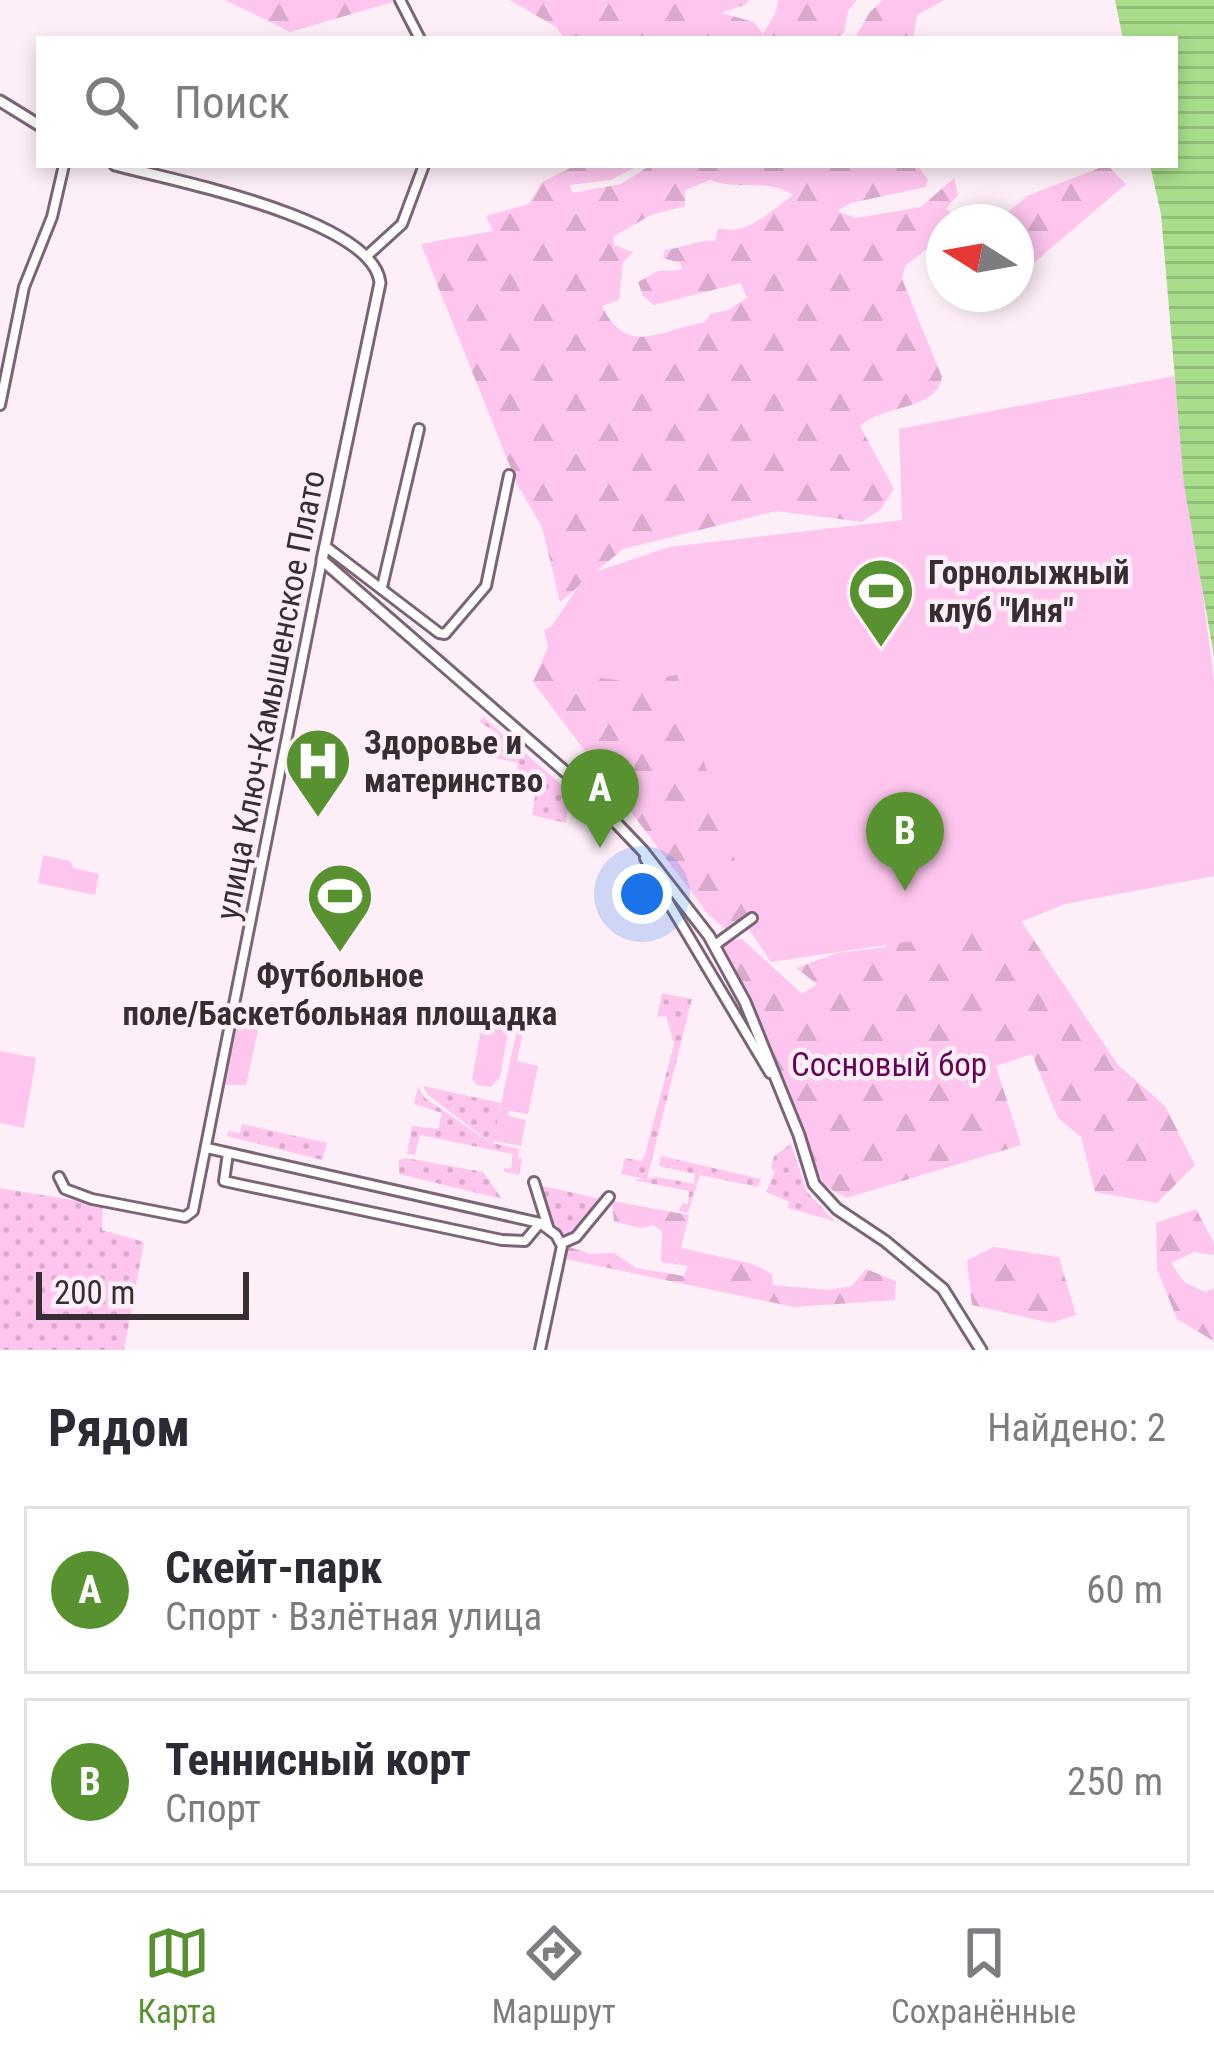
<!DOCTYPE html>
<html lang="ru">
<meta charset="utf-8">
<style>
body{margin:0;font-family:"Roboto Condensed",sans-serif;background:#f7f7f7;color:#2b2b33}
.compass{position:absolute;left:926px;top:204px;width:108px;height:108px;border-radius:50%;background:#fff;box-shadow:0 6px 18px #0003;rotate:281deg}
.scale{position:absolute;left:36px;bottom:30px;width:213px;box-sizing:border-box;padding-left:12px;border:6px solid #372e34;border-top:0;font-size:33px;line-height:42px;white-space:nowrap;color:#372e34;-webkit-text-stroke:9px #fdeef8;paint-order:stroke}
.you{position:absolute;left:642px;top:894px;width:42px;height:42px;margin:-30px;border:9px solid #fff;border-radius:50%;background:#1a73e8;box-shadow:0 0 0 18px #1a73e833}
.badge{display:grid;place-items:center;width:78px;height:78px;border-radius:50%;background:#589230;color:#fff;font-size:39px;font-weight:700}
.pin{position:absolute;translate:-50% -99px;filter:drop-shadow(0 3px 6px #0008)}
.pin::after{content:'';position:absolute;top:63px;width:42px;height:36px;background:inherit;clip-path:polygon(0 0,100% 0,50% 100%)}
.list{margin:0;padding:0;list-style:none}
h2{display:flex;justify-content:space-between;align-items:center;height:156px;margin:0;padding:0 48px;font-size:51px}
h2 small{font-size:39px;font-weight:400;color:#7c7c81}
.list li{display:grid;grid-template-columns:78px 1fr auto;gap:36px;align-items:center;box-sizing:border-box;height:168px;margin:0 24px 24px;padding:0 24px;border:3px solid #e1e1e2;border-radius:0px}
.list b{display:block;font-size:45px;white-space:nowrap}
.list p{margin:0;font-size:39px;white-space:nowrap;color:#7c7c81}
.list em{font-size:39px;font-style:normal;color:#7c7c81}
.icon{flex:none;width:66px;height:66px;fill:none;stroke:currentColor;stroke-width:2;stroke-linecap:round;stroke-linejoin:round}
.map{position:relative;flex:none;width:1214px;height:1350px;overflow:hidden}
.search{position:absolute;background:#fff;box-shadow:0 6px 18px #0003;left:36px;right:36px;top:36px;height:132px;display:flex;align-items:center;gap:30px;box-sizing:border-box;padding:0 42px;border-radius:0px;color:#7c7c81;font-size:45px}
.sheet{height:540px;background:#fff}
nav{display:flex;justify-content:space-around;align-items:center;box-sizing:border-box;height:168px;border-top:3px solid #e1e1e2;background:#fff;font-size:33px;color:#7c7c81}
nav a{display:grid;justify-items:center;gap:6px}
nav .on{color:#589230}
.map>svg:first-child{display:block}
.grass{fill:url(#grass-dots)}
.forest{fill:url(#forest-firs);fill-rule:evenodd}
.park{fill:#fec6ee}
.water{fill:url(#water-rules)}
.lines{fill:none;stroke-linecap:round;stroke-linejoin:round}
.minor-casing{stroke:#7b6575;stroke-width:14}
.major-casing{stroke:#7b6575;stroke-width:15}
.minor{stroke:#fff;stroke-width:8}
.major{stroke:#fff;stroke-width:9}
.labels{text-anchor:middle;dominant-baseline:central;stroke-width:9;stroke-linejoin:round;paint-order:stroke}
.poi-label{font-size:33px;font-weight:bold;fill:#372e34;stroke:#fdeef8;text-anchor:start}
.street-label{font-size:33px;fill:#372e34;stroke:#fdeef8}
.park-label{font-size:33px;fill:#670356;stroke:#fdeef8}
</style>
<div class="map">
<svg width="1214" height="1350" viewBox="0 0 1214 1350">
<defs>
<pattern id="grass-dots" width="8" height="8" patternUnits="userSpaceOnUse" patternTransform="scale(3)"><rect width="8" height="8" fill="#fec6ee"/><path d="M2 2h.1M6 6h.1" fill="none" stroke="#daaacd" stroke-width="1.8" stroke-linecap="round"/></pattern>
<pattern id="forest-firs" width="22" height="20" patternUnits="userSpaceOnUse" patternTransform="scale(3)"><rect width="22" height="20" fill="#fec6ee"/><path d="M5 1l3.5 6h-7zM16 11l3.5 6h-7z" fill="#daaacd"/></pattern>
<pattern id="water-rules" width="6" height="5" patternUnits="userSpaceOnUse" patternTransform="scale(3)"><rect width="6" height="5" fill="#a8dd8b"/><path d="M0 2.5h6" fill="none" stroke="#91be79"/></pattern>
</defs>
<rect width="100%" height="100%" fill="#fdeef8"/>
<!-- grass -->
<path class="grass" d="M483,717L569,791L566,823L532,815L538,776L517,771L518,763L496,758L500,735L480,722Z
M662,993L692,999L647,1179L657,1177L694,1184L695,1174L659,1166L661,1156L761,1179L758,1187L700,1175L688,1213L679,1211L683,1203L688,1204L689,1191L633,1180L644,1179L621,1174L625,1158L641,1161L645,1155L674,1044L666,1016L657,1017Z
M423,1086L501,1103L493,1143L519,1149L518,1158L522,1159L519,1175L504,1172V1168L511,1169L513,1154L420,1135L415,1155L407,1154L412,1126L438,1129L442,1113L414,1104L418,1087L425,1098L491,1143L428,1095Z
M242,1124L327,1143L322,1160L227,1136L228,1131L240,1133Z
M791,1144L807,1192L834,1221L788,1208L789,1202L766,1192L775,1171L771,1169L774,1156Z
M406,1158L483,1172L502,1199L399,1174V1160Z
M542,1186L597,1198L599,1204L574,1235C547,1234 546,1211 539,1189Z
M0,1188L103,1205L102,1230L144,1242L124,1350H0Z"/>
<!-- forest -->
<path class="forest" d="M225,0H400L290,32Z
M510,0H749L747,4L721,13L754,22L763,34L776,12L778,0H857L848,11L844,33L834,39H565L556,27Z
M883,0H944L917,15L913,39H854L870,12Z
M576,165H639L611,180L569,185L573,193L621,184L651,165H917L928,180L926,187L851,203L837,211L856,218L921,207L954,178L958,195L946,208L958,222H944V256L932,245L905,266L902,279L942,377C935,412 886,403 860,426L894,489L881,509L862,522L776,511L623,549L560,602L542,527L517,484L421,244L493,231L486,216L529,204L542,182ZM710,180C739,191 768,178 793,195C772,210 747,237 718,228L715,241C698,239 683,248 665,250L663,258L680,263L682,270L658,271L638,282L643,296L654,305L741,283L747,298L728,310L710,314L705,322C660,330 627,358 602,306L619,300L623,262L633,252L614,245L613,237L651,215L685,206V190Z
M1107,165L1126,184L1016,278V222H996L1027,196Z
M577,616L664,671L684,676L753,914L726,930L708,914L533,682L548,647L544,630Z
M1021,921L1118,1065L1165,1106L1195,1165L1157,1203L1095,1192L1081,1137L1058,1118L1032,1054L996,1066L1021,1145L846,1198L824,1185L767,1053L748,996L721,942L742,939L802,994L817,984L796,968L838,953L886,947L887,941Z
M612,1201L689,1215L681,1248L753,1264L772,1274L773,1285L828,1290L852,1286L866,1269L896,1281L895,1300L794,1307L565,1259L567,1246L590,1254L614,1253L636,1268L684,1276L688,1266L661,1262L662,1231L652,1225L642,1228L614,1222Z
M1196,1209L1214,1243V1255L1194,1252L1171,1263L1184,1282L1205,1292L1214,1288V1341L1177,1319L1157,1269L1156,1223Z
M994,1247L1059,1257L1076,1315L1051,1323L972,1305L967,1260Z"/>
<!-- park -->
<path class="park" d="M1174,376L1214,680V876L1065,904L1008,927L771,962L748,928L754,922L677,675L633,682L553,672L551,627L586,575L669,547L902,520L899,429Z
M43,855L70,861L73,868L99,874L95,895L38,883Z
M253,1006L263,1008L246,1085H225L240,1008L252,1010Z
M521,1011L527,1012L517,1061L538,1066L528,1114L509,1111L508,1116L526,1120L521,1146L493,1141Z
M490,1025L508,1033L500,1077L491,1087L477,1085L472,1079L481,1031Z
M0,1051L36,1058L24,1128L0,1123Z"/>
<!-- water -->
<path class="water" d="M1115,0H1214V656L1184,485L1161,214L1150,165H1175V39H1123Z"/>
<g class="lines">
<!-- minor casing -->
<g class="minor-casing">
<path id="minor" d="M400,0L420,39
M368,255L402,224L424,165
M0,405L24,287L52,217L64,165
M325,546L439,633L445,634L486,586L509,475
M382,587L419,429
M645,858L661,890L770,1073
M715,945L752,918
M207,1148L540,1223L556,1235L562,1246L540,1350
M228,1153L224,1181L502,1240L525,1241L540,1223
M59,1177L65,1189L92,1199L185,1217L193,1211L322,560
M534,1182L548,1227
M562,1243L576,1237L609,1197"/>
</g>
<!-- major casing -->
<g class="major-casing">
<path id="major" d="M0,101L39,125
M115,165C171,180 374,219 380,283L322,560L577,782L643,851L709,936L745,1002L799,1135L814,1184L837,1209L885,1241L943,1289L981,1350"/>
</g>
<!-- minor -->
<use href="#minor" class="minor"/>
<!-- major -->
<use href="#major" class="major"/>
</g>
<!-- icons -->
<defs>
<g id="stadium-pin" transform="scale(3.45)"><path d="M0 17L-7.5 6A9.5 9.5 0 1 1 7.5 6Z" fill="#589230" stroke="#fdeef8"/><path d="M0-5a6.5 5 0 1 0 0 10a6.5 5 0 1 0 0-10ZM-3.5-1.8h7v3.6h-7Z" fill="#fff"/></g>
<g id="hospital-pin" transform="scale(3.45)"><path d="M0 17L-7.5 6A9.5 9.5 0 1 1 7.5 6Z" fill="#589230" stroke="#fdeef8"/><path d="M-5-5h3v3.5h4V-5h3V5h-3V1.5h-4V5h-3Z" fill="#fff"/></g>
</defs>
<g fill-rule="evenodd">
<use href="#stadium-pin" x="881" y="591"/>
<use href="#hospital-pin" x="318" y="761"/>
<use href="#stadium-pin" x="340" y="896"/>
</g>
<g class="labels">
<!-- poi labels -->
<g class="poi-label">
<text x="928" y="572">Горнолыжный<tspan x="928" dy="38">клуб "Иня"</tspan></text>
<text x="364" y="742">Здоровье и<tspan x="364" dy="38">материнство</tspan></text>
<text x="340" y="975" text-anchor="middle">Футбольное<tspan x="340" dy="38">поле/Баскетбольная площадка</tspan></text>
</g>
<!-- street labels -->
<g class="street-label">
<text transform="translate(270 695) rotate(-79)">улица Ключ-Камышенское Плато</text>
</g>
<!-- park labels -->
<g class="park-label">
<text x="889" y="1064">Сосновый бор</text>
</g>
</g>
</svg>
<svg class="compass" viewBox="-18 -18 36 36"><path d="M0-13l5 13h-10z" fill="#e53935"/><path d="M0 13l5-13h-10z" fill="#7c7c81"/></svg>
<div class="scale">200 m</div>
<div class="you"></div>
<div class="pin badge" style="left:600px;top:848px">A</div>
<div class="pin badge" style="left:905px;top:891px">B</div>
<div class="search"><svg class="icon" aria-label="search" viewBox="0 0 24 24"><circle cx="10" cy="10" r="6"/><path d="M15 15l6 6"/></svg>Поиск</div>
</div>
<section class="sheet">
<h2>Рядом<small>Найдено: 2</small></h2>
<ul class="list">
<li><span class="badge">A</span><div><b>Скейт-парк</b><p>Спорт · Взлётная улица</p></div><em>60 m</em></li>
<li><span class="badge">B</span><div><b>Теннисный корт</b><p>Спорт</p></div><em>250 m</em></li>
</ul>
</section>
<nav>
<a class="on"><svg class="icon" aria-label="map" viewBox="0 0 24 24"><path d="M3 6l6-2 6 2 6-2v14l-6 2-6-2-6 2zM9 4v14M15 6v14"/></svg>Карта</a>
<a><svg class="icon" aria-label="directions" viewBox="0 0 24 24"><path d="M12 3l9 9-9 9-9-9zM9 14v-3h6M13 9l2 2-2 2"/></svg>Маршрут</a>
<a><svg class="icon" aria-label="saved" viewBox="0 0 24 24"><path d="M7 4h10v16l-5-4-5 4z"/></svg>Сохранённые</a>
</nav>
